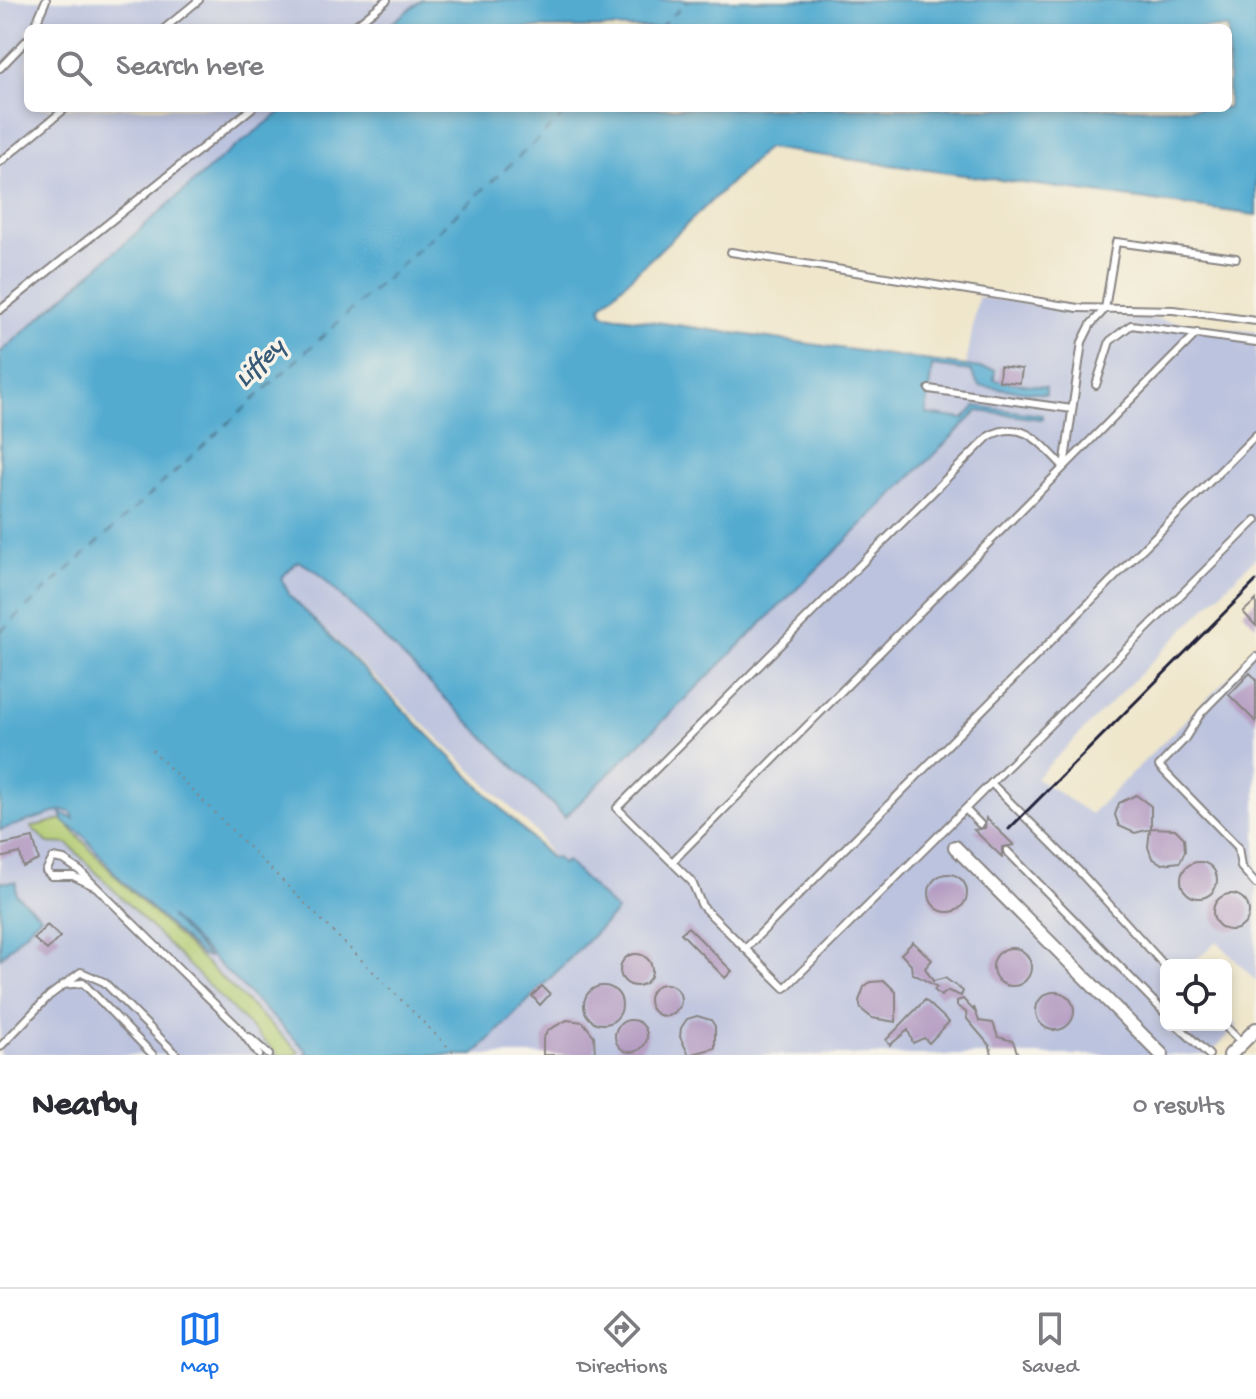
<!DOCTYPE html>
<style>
body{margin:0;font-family:"Gochi Hand",sans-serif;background:#f2f2f3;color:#2b2b33}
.controls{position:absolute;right:24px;bottom:24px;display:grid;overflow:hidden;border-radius:12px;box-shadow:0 4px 12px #0003}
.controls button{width:72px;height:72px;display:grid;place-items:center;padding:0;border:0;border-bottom:2px solid #e1e1e2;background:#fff;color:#2b2b33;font:40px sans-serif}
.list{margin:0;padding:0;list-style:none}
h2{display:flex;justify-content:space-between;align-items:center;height:104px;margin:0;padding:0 32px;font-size:34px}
h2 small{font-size:26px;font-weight:400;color:#7c7c81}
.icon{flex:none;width:44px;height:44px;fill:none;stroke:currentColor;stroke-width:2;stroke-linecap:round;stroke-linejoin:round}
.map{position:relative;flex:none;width:1256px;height:1055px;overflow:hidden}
.search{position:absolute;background:#fff;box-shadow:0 4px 12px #0003;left:24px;right:24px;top:24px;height:88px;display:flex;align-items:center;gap:20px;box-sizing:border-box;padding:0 28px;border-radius:12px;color:#7c7c81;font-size:30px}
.sheet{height:232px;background:#fff}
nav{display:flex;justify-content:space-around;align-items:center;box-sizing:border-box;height:112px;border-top:2px solid #e1e1e2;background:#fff;font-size:22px;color:#7c7c81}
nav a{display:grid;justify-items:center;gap:4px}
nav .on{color:#1a73e8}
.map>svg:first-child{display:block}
.industrial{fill:#bcc3de}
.green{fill:#b0ca70;stroke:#697656;stroke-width:2}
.water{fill:#53abd0;stroke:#3a6686;stroke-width:2}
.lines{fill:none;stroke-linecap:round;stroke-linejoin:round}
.ferry{stroke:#365977;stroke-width:2;stroke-dasharray:10 8;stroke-linecap:butt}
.building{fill:#b49bc2}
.service-casing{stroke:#888483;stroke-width:10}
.minor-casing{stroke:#888483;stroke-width:16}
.path{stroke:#888483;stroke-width:2;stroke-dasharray:2 6;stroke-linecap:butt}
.service{stroke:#fff;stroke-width:6}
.minor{stroke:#fff;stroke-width:12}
.rail{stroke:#22223b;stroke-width:3}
.labels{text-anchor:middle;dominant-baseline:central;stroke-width:7;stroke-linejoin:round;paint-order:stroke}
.water-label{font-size:26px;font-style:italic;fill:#365977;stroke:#f7f3e8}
</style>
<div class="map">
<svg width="1256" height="1055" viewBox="0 0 1256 1055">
<rect width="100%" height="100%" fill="#f7f3e8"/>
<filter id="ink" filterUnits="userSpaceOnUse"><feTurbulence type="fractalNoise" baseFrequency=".0125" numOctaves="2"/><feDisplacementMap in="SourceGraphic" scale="16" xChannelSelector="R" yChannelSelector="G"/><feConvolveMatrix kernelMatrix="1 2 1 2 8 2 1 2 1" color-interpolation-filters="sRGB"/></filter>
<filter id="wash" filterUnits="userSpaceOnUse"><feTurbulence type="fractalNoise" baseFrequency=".006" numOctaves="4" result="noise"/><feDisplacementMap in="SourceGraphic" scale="32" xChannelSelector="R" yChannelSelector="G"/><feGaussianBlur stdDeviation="1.8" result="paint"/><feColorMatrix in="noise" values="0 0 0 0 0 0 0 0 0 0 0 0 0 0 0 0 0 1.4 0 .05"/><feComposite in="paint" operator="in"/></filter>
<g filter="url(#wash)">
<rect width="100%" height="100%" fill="#efe6cb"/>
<!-- industrial -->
<path class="industrial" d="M0,0H421L386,28H28V108H286L220,159L0,353Z
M978,297L1256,332V557L1036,778L1091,814L1256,650V981L1217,941L1190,965H1166V1025H1226V1013L1238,1026L1208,1055H474L617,911L566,862L563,864L553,860L537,833L290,596L281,578L298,561L316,571L565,816L978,411L976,406L964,419L926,414L932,365L971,371L979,386L1046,387L993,380L994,369L966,366Z
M65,810L117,857L313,1055H0V958L40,916L0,882V830Z"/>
<!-- green -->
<path class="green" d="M62,819L121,882L299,1052L296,1055H278L68,844L48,843L31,827Z"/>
<!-- water -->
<path class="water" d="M421,0H1256V215L767,148L601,306L602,312L606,315L995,370L994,380L1046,387V394L979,386L971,371L932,366L926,414L964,419L976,406L1042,415V419L978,411L565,817L316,571L298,561L281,578L290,596L552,859L555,857L563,864L566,861L617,911L474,1055H305L307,1051L170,916L208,957L202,956L122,881L83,835L64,822L61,813L74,819L72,813L63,810L0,830V353L220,159L286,108H1228V28H386Z
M0,882H16V894L41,916L0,958Z"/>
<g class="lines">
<!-- ferry -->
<path class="ferry" d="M659,28L689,0
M0,632L572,108"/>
</g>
<g id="blocks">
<!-- building -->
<path class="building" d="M1000,366L1022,369L1020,383L999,381Z
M1256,600V626L1243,612Z
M1250,673L1256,679V722L1229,695Z
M1136,795L1151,806V828L1175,829L1184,838L1185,851L1180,862L1162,864L1152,858L1148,847L1150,829L1135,833L1119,826L1115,815L1119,803Z
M986,818L1014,845L1002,847V857L974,830L985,828Z
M33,838L39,860L23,867L20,853L0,858V845Z
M1181 880a18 18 0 1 1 36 0a18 18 0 1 1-36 0Z
M929 893a19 19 0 1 1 38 0a19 19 0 1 1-38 0Z
M1213 912a18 18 0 1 1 36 0a18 18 0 1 1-36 0Z
M47,925L60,937L47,950L34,939Z
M688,927L732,971L725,978L681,933Z
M913,942L932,960L925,968L933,981L945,978L963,991L961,996L948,991L941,996L934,990L937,987L912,973L911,965L901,954Z
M993 967a19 19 0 1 1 38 0a19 19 0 1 1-38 0Z
M620 970a16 16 0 1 1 32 0a16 16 0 1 1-32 0Z
M885,981L896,992V1022L872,1018L861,1009L859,1001L864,987L870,982Z
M649 1000a16 16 0 1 1 32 0a16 16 0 1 1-32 0Z
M542,986L550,994L540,1005L532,996Z
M584 1005a19 19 0 1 1 38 0a19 19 0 1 1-38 0Z
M1036 1011a19 19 0 1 1 38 0a19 19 0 1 1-38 0Z
M963,999L974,1011V1007L979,1021L993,1023L998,1037L1013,1041L1018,1055H992L990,1046L967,1019L966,1012L957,1006V1001Z
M925,1000L949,1022L929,1043L924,1038L913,1043L908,1030L890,1045L886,1040Z
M697,1016L711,1020L715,1026V1048L689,1055L680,1037L681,1028L687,1019Z
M615 1036a16 16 0 1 1 32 0a16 16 0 1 1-32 0Z
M567,1020L583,1022L594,1036L595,1055H543V1039L548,1030Z"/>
</g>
</g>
<g filter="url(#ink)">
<use href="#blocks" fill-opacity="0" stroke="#888483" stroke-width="2"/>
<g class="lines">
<!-- service casing -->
<g class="service-casing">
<path id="service" d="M34,28L46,0
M165,28L199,0
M352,28L387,0
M0,68L28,39
M0,162L66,108
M731,252L1078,308L1173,310L1256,321
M0,310L252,108
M1096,385L1110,341L1131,325L1256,342
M929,389L1072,409
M1064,467C1041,444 1024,418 989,436L617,808L692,882L702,906L785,988L1256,520
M1064,467L1082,342L1091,324L1105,309L1116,242L1236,258
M1256,657L1201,713L1184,740L1159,766L1238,847L1241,867L1256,884
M992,784L1078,870L1166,967
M966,810L980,824
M1007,851L1166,1014
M672,862L1197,333
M94,886L73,876H51L46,871L53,858L64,860L80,871L238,1027L259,1055
M745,949L1256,435
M63,985L83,983L153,1055
M1177,1025L1209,1055
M1224,1025L1241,1042
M249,1037L269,1055
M0,1047L49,996L81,972L104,982L177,1055"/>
</g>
<!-- minor casing -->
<g class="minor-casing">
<path id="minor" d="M955,847L1162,1055
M1230,1055L1256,1029"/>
</g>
<!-- path -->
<path class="path" d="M152,750L456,1055"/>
<!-- service -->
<use href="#service" class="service"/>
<!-- minor -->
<use href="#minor" class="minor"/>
<!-- rail -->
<path class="rail" d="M1009,829L1256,581"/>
</g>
</g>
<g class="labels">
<!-- water labels -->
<g class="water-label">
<text transform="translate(261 364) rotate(-45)">Liffey</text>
</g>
</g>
</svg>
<div class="controls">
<button><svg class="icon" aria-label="locate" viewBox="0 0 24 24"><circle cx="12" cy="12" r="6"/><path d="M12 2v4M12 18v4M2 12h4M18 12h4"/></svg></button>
</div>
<div class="search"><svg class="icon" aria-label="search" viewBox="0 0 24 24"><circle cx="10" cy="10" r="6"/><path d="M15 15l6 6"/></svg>Search here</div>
</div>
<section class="sheet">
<h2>Nearby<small>0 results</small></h2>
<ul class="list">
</ul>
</section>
<nav>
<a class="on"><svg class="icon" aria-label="map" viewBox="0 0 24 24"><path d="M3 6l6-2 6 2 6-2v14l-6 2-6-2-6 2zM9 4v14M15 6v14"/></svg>Map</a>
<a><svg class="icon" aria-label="directions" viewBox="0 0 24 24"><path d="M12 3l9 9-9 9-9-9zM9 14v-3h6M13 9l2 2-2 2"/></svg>Directions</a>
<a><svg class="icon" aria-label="saved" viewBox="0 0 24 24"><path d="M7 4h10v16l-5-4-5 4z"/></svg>Saved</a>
</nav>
